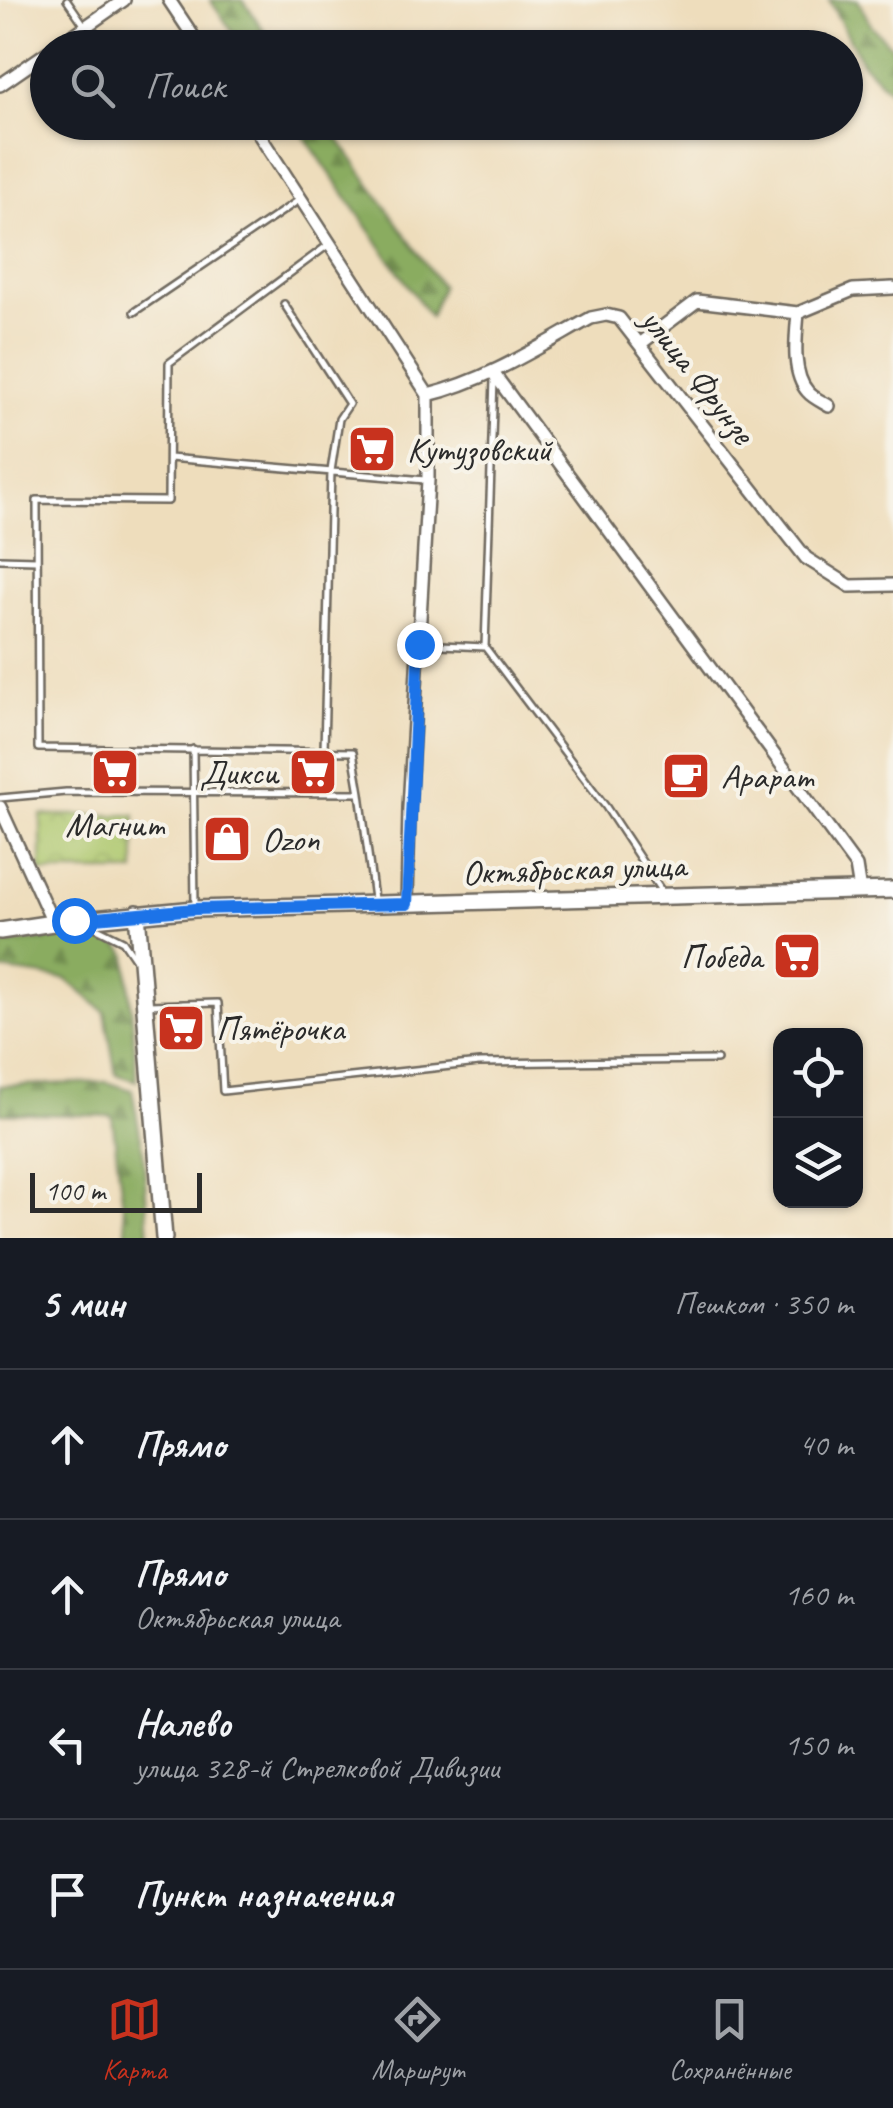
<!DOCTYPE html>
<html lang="ru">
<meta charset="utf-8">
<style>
body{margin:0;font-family:Caveat,sans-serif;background:#242831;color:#f1f3f6}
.controls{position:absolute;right:30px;bottom:30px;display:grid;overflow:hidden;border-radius:20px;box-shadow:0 2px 8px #0004}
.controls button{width:90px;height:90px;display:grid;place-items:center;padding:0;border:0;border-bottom:2px solid #363941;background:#171b24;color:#f1f3f6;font:50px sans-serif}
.scale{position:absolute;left:30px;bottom:25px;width:172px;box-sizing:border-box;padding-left:10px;border:5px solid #2b2b2b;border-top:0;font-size:28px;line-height:35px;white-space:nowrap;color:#2b2b2b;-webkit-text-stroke:8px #f7f3e8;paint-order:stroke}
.stop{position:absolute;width:30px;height:30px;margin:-22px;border:8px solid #1a73e8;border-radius:50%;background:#fff}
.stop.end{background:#1a73e8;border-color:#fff;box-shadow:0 2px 10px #0008}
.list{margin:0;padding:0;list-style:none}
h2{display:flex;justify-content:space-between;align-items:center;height:130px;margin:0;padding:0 40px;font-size:42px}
h2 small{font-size:32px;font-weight:400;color:#9ea1a6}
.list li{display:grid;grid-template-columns:65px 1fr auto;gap:30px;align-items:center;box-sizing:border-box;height:150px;padding:0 40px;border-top:2px solid #363941}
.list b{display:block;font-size:38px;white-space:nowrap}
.list p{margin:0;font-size:32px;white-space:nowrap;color:#9ea1a6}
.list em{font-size:32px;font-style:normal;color:#9ea1a6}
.icon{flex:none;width:55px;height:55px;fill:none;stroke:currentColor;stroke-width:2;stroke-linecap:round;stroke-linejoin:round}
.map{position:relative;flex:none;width:893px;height:1238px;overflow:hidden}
.search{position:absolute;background:#171b24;box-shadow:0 2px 8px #0004;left:30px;right:30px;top:30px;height:110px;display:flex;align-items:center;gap:25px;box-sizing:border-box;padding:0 35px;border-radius:55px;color:#9ea1a6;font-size:38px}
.sheet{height:730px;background:#171b24}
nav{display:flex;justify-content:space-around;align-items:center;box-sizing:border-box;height:140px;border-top:2px solid #363941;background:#171b24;font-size:28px;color:#9ea1a6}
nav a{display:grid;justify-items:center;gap:5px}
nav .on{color:#c8321e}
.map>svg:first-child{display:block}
.green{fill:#adc76d;stroke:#6c794c;stroke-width:2.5}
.forest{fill:url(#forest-firs);stroke:#5a6c46;stroke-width:2.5}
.park{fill:url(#park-crowns);stroke:#6c794c;stroke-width:2.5}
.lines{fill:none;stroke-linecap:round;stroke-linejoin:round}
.lane-casing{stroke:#6f695e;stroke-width:10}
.street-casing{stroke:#6f695e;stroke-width:16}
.secondary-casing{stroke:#6f695e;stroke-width:20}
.lane{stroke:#fff;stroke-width:5}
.street{stroke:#fff;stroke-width:11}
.secondary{stroke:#fff;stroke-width:15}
.route{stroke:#1a73e8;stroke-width:12}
.labels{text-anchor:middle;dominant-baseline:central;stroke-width:8;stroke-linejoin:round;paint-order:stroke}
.street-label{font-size:35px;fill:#2b2b2b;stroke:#f7f3e8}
.poi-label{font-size:35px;fill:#2b2b2b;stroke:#f7f3e8;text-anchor:start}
</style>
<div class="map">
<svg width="893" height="1238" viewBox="0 0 893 1238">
<defs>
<pattern id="forest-firs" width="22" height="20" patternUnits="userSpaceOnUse" patternTransform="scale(2.5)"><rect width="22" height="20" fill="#8aac60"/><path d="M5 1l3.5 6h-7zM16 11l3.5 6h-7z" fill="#718c4f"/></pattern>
<pattern id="park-crowns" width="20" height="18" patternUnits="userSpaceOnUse" patternTransform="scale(2.5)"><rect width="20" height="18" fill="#adc76d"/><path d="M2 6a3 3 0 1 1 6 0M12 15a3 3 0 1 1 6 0" fill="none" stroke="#95ab5f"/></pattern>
</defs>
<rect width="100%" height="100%" fill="#f7f3e8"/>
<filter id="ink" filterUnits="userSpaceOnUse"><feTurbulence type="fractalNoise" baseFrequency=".01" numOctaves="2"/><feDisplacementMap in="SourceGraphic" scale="20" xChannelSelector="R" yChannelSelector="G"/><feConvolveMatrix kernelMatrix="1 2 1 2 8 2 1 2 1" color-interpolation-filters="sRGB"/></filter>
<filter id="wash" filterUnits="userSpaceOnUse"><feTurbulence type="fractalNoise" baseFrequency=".0048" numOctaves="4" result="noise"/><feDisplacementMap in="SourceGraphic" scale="40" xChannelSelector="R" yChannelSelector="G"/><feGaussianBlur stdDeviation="2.25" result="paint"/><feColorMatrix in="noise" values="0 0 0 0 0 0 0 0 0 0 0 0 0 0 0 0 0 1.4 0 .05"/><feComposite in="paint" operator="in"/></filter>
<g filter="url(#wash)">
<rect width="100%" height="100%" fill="#eeddbc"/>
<!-- green -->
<path class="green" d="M121,27L134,47H88Z"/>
<!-- forest -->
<path class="forest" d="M210,0H243L275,47H243Z
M829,0H858L871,25L893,48L891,92L863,64Z
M295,123H327L442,287L430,317Z
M73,934C95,935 114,935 127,955L137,1081L116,1074L105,1012L66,979L0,970V945Z
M106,1082L132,1090L143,1150L149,1238H127L112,1116L0,1113V1086Z"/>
<!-- park -->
<path class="park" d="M41,815H135V872H41Z"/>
</g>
<g filter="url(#ink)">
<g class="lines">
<!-- lane casing -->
<g class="lane-casing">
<path id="lane" d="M67,0L85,26
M328,245L169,363L168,501L37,500L38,748L353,752L360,793
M284,304L349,404L339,419L331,471L324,750
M134,312L299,200
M494,379L485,647L606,807L664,895
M169,458L425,480
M0,559L36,560
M419,644L485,647
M193,749L195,906
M0,798L66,792L360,793L374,899
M91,925L123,941L136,960
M148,1005L218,1003L223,1091L479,1063L717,1060"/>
</g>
<!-- street casing -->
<g class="street-casing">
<path id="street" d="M169,0L201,48
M55,48L124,0
M0,85L48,52
M251,122L428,395V480L409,808L407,904
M798,313C796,337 791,373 808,392C813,398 823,402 829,406
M640,344L697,301L798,313L853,290L893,288
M494,374L856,866L860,891
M428,395C488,380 537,348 591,318L606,315L619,318L806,558L850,586L893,585
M0,807L53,923"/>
</g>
<!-- secondary casing -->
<g class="secondary-casing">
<path id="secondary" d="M137,913L164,1238
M0,931L53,923L195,909L893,890"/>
</g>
<!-- lane -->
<use href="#lane" class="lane"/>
<!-- street -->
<use href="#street" class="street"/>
<!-- secondary -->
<use href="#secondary" class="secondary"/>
</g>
</g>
<g class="lines" filter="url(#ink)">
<!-- route -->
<path class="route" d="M74,920L195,909L407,904L419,644"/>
</g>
<!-- icons -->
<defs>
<g id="supermarket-square" transform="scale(2.5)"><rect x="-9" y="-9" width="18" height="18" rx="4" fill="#c8321e" stroke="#f7f3e8"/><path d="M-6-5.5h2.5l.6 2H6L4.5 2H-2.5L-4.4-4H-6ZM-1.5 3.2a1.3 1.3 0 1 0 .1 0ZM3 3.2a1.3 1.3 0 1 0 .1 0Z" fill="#fff"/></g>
<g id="cafe-square" transform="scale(2.5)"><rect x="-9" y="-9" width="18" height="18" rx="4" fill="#c8321e" stroke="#f7f3e8"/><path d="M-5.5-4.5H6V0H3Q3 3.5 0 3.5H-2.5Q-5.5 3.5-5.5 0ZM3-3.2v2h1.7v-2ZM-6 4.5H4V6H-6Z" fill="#fff"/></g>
<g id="shop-square" transform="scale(2.5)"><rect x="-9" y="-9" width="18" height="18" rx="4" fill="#c8321e" stroke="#f7f3e8"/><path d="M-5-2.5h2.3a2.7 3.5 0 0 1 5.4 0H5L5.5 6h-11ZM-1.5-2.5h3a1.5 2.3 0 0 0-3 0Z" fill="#fff"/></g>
</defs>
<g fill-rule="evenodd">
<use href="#supermarket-square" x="372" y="449"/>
<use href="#supermarket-square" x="115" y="772"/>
<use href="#supermarket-square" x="313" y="772"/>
<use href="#cafe-square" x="686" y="776"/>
<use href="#shop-square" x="227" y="839"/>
<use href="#supermarket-square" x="797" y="956"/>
<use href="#supermarket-square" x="181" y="1028"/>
</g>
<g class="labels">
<!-- street labels -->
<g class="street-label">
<text transform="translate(698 376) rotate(52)">улица Фрунзе</text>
<text transform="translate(574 869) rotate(-2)">Октябрьская улица</text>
</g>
<!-- poi labels -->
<g class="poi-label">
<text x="407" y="449">Кутузовский</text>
<text x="278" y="772" text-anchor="end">Дикси</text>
<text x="721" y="776">Арарат</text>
<text x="115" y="824" text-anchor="middle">Магнит</text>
<text x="262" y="839">Ozon</text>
<text x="762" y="956" text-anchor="end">Победа</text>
<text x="216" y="1028">Пятёрочка</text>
</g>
</g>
</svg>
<div class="controls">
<button><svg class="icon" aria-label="locate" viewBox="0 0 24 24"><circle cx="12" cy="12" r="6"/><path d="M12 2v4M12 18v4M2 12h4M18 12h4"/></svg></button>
<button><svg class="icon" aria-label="layers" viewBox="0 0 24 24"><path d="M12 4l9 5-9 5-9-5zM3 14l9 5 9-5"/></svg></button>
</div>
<div class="scale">100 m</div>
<div class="stop" style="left:74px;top:920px"></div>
<div class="stop end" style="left:419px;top:644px"></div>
<div class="search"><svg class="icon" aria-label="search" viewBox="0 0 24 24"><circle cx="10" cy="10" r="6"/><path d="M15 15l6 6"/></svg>Поиск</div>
</div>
<section class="sheet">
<h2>5 мин<small>Пешком · 350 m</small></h2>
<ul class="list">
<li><svg class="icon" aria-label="ahead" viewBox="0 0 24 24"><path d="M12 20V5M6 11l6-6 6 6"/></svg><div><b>Прямо</b></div><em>40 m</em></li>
<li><svg class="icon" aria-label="ahead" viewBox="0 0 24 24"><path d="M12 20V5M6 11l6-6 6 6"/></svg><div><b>Прямо</b><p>Октябрьская улица</p></div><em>160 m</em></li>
<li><svg class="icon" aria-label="left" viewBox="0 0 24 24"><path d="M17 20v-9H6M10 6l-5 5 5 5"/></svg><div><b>Налево</b><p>улица 328-й Стрелковой Дивизии</p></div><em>150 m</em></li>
<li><svg class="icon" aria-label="arrive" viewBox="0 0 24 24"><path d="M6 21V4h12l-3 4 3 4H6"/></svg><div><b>Пункт назначения</b></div></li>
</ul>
</section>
<nav>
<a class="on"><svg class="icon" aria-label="map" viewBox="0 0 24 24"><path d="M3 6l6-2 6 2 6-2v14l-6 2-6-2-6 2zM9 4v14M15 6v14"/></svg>Карта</a>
<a><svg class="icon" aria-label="directions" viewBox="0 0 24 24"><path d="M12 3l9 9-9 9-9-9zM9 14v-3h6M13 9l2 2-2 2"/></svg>Маршрут</a>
<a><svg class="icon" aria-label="saved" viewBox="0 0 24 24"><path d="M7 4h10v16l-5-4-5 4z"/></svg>Сохранённые</a>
</nav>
